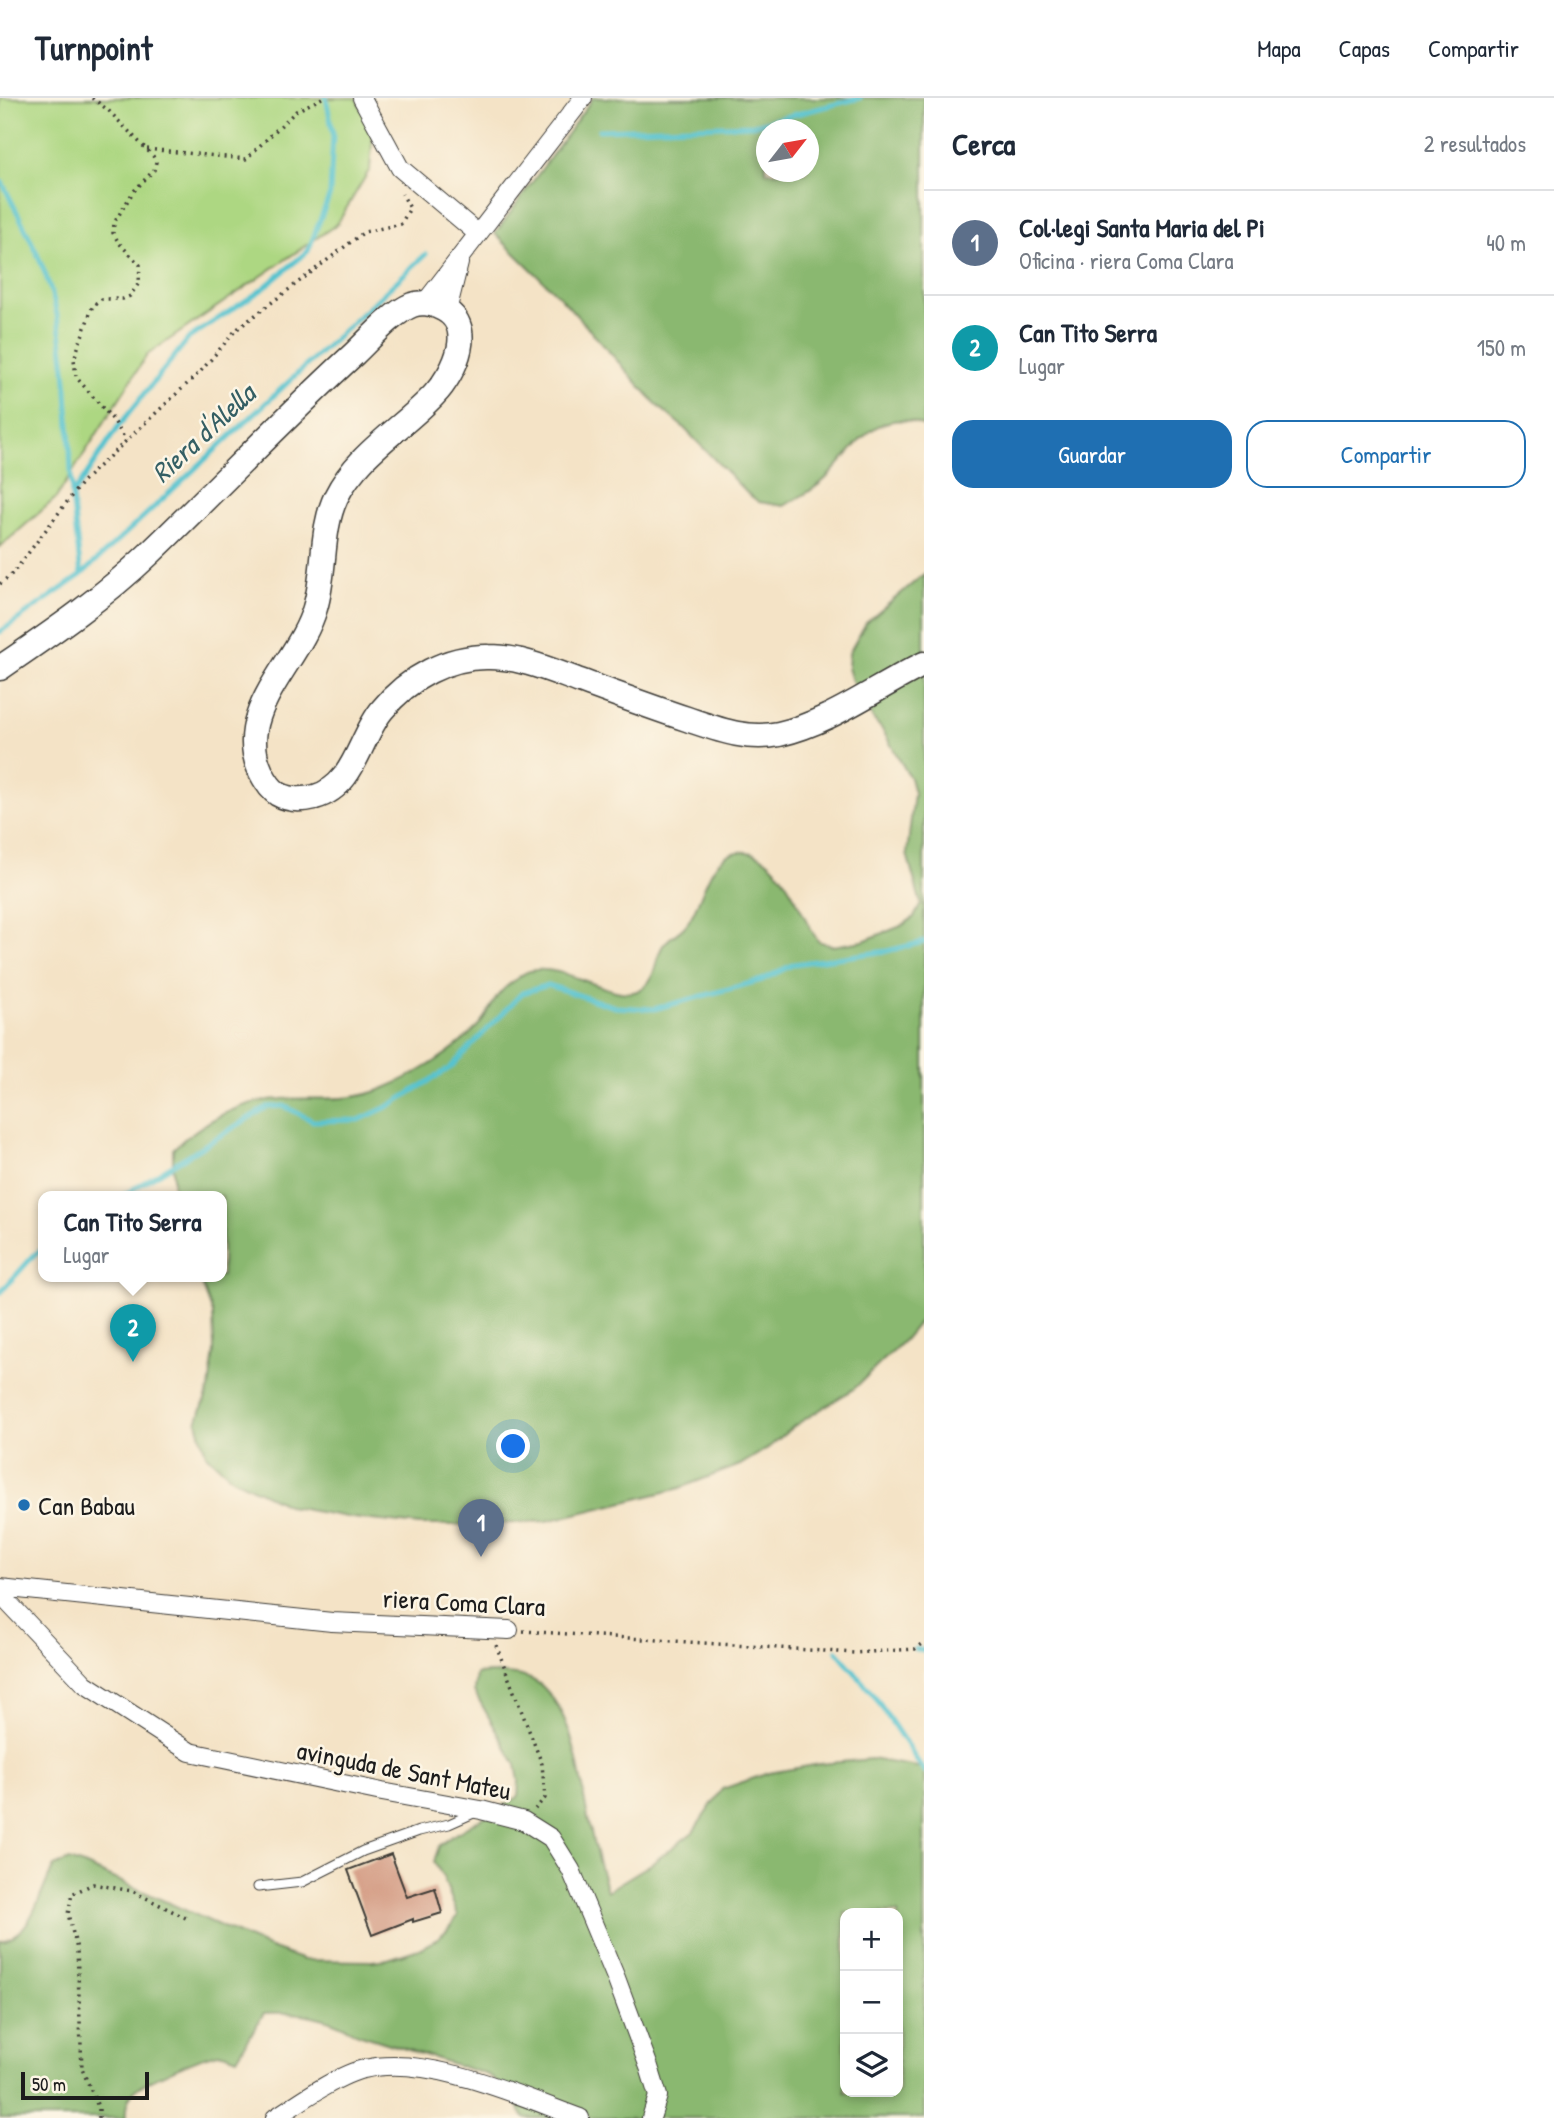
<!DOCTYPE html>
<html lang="es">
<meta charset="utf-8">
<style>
body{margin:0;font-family:"Patrick Hand",sans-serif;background:#f2f2f3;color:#1f2937}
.controls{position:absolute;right:21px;bottom:21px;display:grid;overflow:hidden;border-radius:14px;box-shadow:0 4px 10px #0003}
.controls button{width:63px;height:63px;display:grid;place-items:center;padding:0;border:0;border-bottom:2px solid #e0e1e3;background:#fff;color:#1f2937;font:35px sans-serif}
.compass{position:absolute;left:756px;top:21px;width:63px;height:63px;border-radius:50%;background:#fff;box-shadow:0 4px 10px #0003;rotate:59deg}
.scale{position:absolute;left:21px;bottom:18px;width:128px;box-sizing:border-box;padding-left:7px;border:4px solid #1c1c1c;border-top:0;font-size:19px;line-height:24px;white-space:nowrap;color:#1c1c1c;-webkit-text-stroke:5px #fcf5e5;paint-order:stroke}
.you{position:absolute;left:514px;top:1349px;width:24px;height:24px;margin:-18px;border:5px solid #fff;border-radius:50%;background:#1a73e8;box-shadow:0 0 0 10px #1a73e833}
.badge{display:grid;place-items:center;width:46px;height:46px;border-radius:50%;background:#1f6fb2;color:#fff;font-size:23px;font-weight:700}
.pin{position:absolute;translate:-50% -58px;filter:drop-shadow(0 2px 4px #0008)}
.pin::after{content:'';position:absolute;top:37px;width:24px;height:21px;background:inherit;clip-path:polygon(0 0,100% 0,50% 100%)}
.popup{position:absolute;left:38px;top:1093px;width:189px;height:91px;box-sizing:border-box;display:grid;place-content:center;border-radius:14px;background:#fff;filter:drop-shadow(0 2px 5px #0005);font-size:23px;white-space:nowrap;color:#747a83}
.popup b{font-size:26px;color:#1f2937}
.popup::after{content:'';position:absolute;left:50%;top:100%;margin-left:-14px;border:14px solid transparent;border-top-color:#fff}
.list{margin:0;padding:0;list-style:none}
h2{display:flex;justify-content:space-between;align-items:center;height:91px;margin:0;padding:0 28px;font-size:30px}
h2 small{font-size:23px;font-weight:400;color:#747a83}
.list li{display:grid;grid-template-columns:46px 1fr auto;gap:21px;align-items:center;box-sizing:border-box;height:105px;padding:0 28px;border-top:2px solid #e0e1e3}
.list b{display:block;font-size:26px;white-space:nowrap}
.list p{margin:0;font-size:23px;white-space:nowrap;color:#747a83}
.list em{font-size:23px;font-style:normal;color:#747a83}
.actions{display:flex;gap:14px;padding:21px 28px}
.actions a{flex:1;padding:16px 0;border:2px solid #1f6fb2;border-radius:21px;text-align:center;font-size:24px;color:#1f6fb2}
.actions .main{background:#1f6fb2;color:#fff}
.icon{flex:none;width:38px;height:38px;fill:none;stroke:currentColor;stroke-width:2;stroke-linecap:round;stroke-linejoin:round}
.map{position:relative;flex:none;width:924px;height:2020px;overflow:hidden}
header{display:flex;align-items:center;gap:42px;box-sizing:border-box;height:98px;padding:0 35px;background:#fff;border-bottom:2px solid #e0e1e3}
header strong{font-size:33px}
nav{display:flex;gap:38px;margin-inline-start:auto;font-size:24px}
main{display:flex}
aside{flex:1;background:#fff}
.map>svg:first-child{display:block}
.green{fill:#add782;stroke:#647a4f;stroke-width:2}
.forest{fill:#8ab870;stroke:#536a46;stroke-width:2;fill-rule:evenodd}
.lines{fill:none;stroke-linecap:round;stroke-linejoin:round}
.stream{stroke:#57c3cf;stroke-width:5}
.building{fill:#d59f87}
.lane-casing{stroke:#3c3a36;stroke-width:11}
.street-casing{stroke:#3c3a36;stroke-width:20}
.secondary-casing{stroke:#3c3a36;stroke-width:27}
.path{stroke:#3c3a36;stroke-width:3.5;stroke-dasharray:2 5;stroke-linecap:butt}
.lane{stroke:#fff;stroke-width:9}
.street{stroke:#fff;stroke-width:18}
.secondary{stroke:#fff;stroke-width:24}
.poi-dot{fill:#1f6fb2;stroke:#fcf5e5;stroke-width:2.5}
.labels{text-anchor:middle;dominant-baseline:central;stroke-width:5;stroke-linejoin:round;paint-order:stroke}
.poi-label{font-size:26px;fill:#1c1c1c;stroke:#fcf5e5;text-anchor:start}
.street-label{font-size:26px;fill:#1c1c1c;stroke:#fcf5e5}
.water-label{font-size:28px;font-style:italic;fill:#345f64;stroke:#fcf5e5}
</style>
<header>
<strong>Turnpoint</strong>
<nav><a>Mapa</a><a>Capas</a><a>Compartir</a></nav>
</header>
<main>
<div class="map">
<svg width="924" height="2020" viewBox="0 0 924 2020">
<rect width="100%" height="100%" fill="#fcf5e5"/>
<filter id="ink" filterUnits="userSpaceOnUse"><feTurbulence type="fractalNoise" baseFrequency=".0143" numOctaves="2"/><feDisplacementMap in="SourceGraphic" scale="14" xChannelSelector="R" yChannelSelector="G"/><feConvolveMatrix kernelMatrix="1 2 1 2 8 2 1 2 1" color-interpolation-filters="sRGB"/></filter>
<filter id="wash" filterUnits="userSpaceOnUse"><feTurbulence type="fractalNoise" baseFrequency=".00686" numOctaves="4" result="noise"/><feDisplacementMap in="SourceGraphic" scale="28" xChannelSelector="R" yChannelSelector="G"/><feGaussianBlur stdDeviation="1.57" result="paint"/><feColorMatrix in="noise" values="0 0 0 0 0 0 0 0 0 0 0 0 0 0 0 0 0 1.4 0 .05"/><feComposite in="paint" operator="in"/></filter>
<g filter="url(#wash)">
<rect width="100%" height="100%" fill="#f4e3c6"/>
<!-- green -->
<path class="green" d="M0,0H356L373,34L370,71L337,126L147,257L56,400L0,449Z"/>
<!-- forest -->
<path class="forest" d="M593,0H924V328C873,305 853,357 822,384C811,394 797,400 784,408L759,404L747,395L683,329L657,307L561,200L495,136ZM766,32H808V74H766Z
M924,476V1218L904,1242L855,1290L794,1328L768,1350L740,1367L677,1391L547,1423L483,1427H420L352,1420L291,1409L232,1380L206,1356L197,1324L209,1291L214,1253L213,1216L199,1178H222V1098H173V1051C202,1024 241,1002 281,1001C317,999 351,1005 385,990C416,977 454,954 477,929C494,910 491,897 517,881C520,878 526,874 530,873C563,864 613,903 637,893C656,886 654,864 662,849C668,839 678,836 685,828C702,810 706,761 733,755C780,744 798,814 818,843L833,848L863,843L901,828L914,819L921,806L907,756L914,695L910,680L882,631L873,621L852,583L848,570L849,555L866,525Z
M491,1575C508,1576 530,1576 543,1589C577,1623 579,1681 589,1725C594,1748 600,1771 607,1793L651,1766L693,1734L722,1691L769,1675L820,1666L871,1661L924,1670V2020H525L512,1998L488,1977L358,1936C325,1917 301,1914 264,1915L237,1960C233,1959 227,1955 222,1955C210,1953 141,1985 133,1994C127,2001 125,2012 126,2020H0V1843C32,1839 40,1793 54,1768L69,1762L86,1768L270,1850L304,1862L372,1863L388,1861L419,1851L434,1843L446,1833L458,1818L443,1779L434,1764L439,1748L452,1738L518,1699L519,1683L516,1667L474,1593L476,1576ZM845,1815H898V1994H845Z"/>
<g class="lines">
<!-- stream -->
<path class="stream" d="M599,32L753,27L860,0
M2,84C23,127 48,170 57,217C69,277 69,338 72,398
M81,477L72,398L118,329L189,240L260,193L308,153L330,96L333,35L326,0
M0,534L81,477L426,156
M122,1098L267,1009L284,1008L313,1023L359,1022L389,1008L450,970L522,895L548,887L615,909L654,911L762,882L794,866L887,853L924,844
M0,1195L35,1156L44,1151
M915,1551L924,1552
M837,1553L875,1599L924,1673"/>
</g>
<g id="blocks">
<!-- building -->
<path class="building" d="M391,1756L407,1799L435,1790L442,1815L413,1824V1821L372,1837L348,1772Z"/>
</g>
</g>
<g filter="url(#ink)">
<use href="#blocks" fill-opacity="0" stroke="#3c3a36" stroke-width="2"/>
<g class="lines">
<!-- lane casing -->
<g class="lane-casing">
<path id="lane" d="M258,1789L302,1784L363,1753L419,1733L449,1726L476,1714"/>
</g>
<!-- street casing -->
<g class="street-casing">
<path id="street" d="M362,0L400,70L477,135
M424,206L583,0
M447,213L459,165
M0,1489L332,1524L509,1532
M0,1496L85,1586L190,1654L382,1694L481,1712L524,1723L551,1740L571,1772L616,1880L649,1969L658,1998L651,2020
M275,2020C298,2005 339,1976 364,1971C428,1956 520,1998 580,2020"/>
</g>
<!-- secondary casing -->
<g class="secondary-casing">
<path id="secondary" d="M0,570C53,534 104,499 150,455C219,389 284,320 354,256C369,242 392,215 412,207C420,204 431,205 439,209C479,225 455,275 434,297C403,330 357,356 336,399C320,433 326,474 315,510C300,564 232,614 261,674C265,682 270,691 278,696C290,703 303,702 315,699C355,688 359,640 382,612C408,580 448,558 489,559C521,559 550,572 580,583C616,596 651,609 687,621C717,631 747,643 779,636C832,624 876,589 924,566"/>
</g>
<!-- path -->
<path class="path" d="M92,0L108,12L153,58L156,64L154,72L133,94L114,125L113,135L119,145L140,167L139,185L130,198L123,201H102L93,207L74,261L76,279L114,323L126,343
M147,51L246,61L296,13L322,0
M0,486L14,474L82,384L201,273L236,232L364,134L401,126L410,110L402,96
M523,1533L854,1555L915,1551L924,1545
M496,1547L542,1666L545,1700L535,1711
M99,2020V2011L82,1971L77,1851L68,1816L72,1796L93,1786L132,1793L188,1821"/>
<!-- lane -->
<use href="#lane" class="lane"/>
<!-- street -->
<use href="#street" class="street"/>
<!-- secondary -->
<use href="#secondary" class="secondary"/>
</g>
</g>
<!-- markers -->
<circle class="poi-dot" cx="24" cy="1407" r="7"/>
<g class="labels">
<!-- poi labels -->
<g class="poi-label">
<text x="38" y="1407">Can Babau</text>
</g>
<!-- street labels -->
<g class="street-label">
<text transform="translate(464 1504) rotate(3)">riera Coma Clara</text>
<text transform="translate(404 1672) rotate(11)">avinguda de Sant Mateu</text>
</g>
<!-- water labels -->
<g class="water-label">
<text transform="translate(203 335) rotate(-43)">Riera d'Alella</text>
</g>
</g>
</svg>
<div class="controls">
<button>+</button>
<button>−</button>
<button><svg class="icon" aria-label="layers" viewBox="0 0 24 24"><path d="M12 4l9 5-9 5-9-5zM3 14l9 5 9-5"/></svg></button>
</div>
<svg class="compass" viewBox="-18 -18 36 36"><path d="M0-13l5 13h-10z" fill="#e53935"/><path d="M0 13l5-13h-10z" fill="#747a83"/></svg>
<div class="scale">50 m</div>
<div class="you"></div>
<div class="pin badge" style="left:481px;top:1459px;background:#5c6f8a">1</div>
<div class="pin badge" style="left:133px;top:1264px;background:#0f9aa8">2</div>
<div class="popup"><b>Can Tito Serra</b>Lugar</div>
</div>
<aside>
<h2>Cerca<small>2 resultados</small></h2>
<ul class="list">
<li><span class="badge" style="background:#5c6f8a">1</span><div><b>Col·legi Santa Maria del Pi</b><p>Oficina · riera Coma Clara</p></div><em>40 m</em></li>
<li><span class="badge" style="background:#0f9aa8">2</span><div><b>Can Tito Serra</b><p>Lugar</p></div><em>150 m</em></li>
</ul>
<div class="actions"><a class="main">Guardar</a><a>Compartir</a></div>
</aside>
</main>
